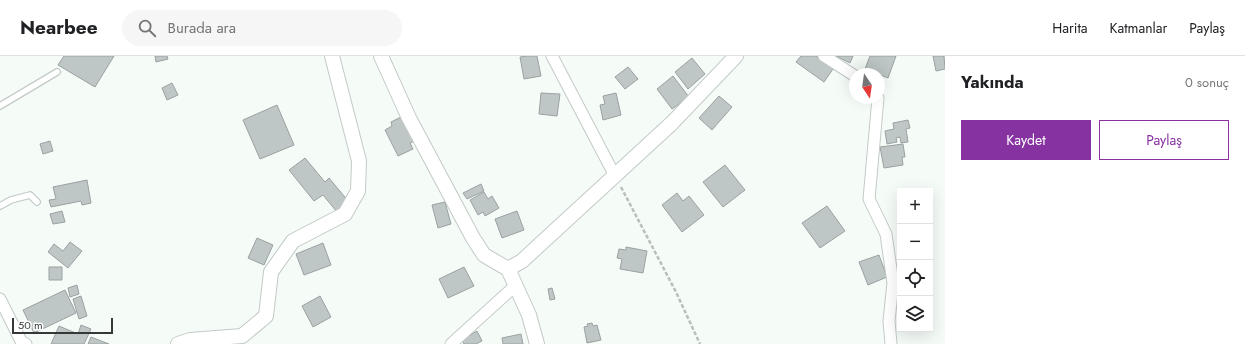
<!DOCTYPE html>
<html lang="tr">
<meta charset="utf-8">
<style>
body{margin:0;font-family:Jost,sans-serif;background:#f6f6f6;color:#202124}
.controls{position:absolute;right:12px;bottom:12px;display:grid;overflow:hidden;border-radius:0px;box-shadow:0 4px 16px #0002}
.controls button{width:36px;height:36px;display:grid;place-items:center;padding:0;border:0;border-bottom:1px solid #e0e0e0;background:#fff;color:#202124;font:20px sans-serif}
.compass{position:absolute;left:849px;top:12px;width:36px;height:36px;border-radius:50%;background:#fff;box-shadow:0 4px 16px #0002;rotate:167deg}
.scale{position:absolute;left:12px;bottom:10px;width:101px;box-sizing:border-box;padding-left:4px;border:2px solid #363837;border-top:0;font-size:11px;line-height:14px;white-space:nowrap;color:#363837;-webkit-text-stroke:3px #fff;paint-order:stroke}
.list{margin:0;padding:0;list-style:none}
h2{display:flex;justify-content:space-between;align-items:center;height:52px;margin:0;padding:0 16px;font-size:17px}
h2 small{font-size:13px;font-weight:400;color:#757577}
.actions{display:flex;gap:8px;padding:12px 16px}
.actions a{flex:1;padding:9px 0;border:1px solid #8633a1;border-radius:0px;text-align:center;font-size:14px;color:#8633a1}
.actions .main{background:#8633a1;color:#fff}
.icon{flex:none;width:22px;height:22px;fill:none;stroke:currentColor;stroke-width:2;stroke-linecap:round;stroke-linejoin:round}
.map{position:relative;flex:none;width:945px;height:288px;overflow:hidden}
header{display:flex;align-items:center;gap:24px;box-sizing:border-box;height:56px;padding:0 20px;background:#fff;border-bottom:1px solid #e0e0e0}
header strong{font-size:19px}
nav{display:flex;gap:22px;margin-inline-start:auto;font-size:14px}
.search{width:280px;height:36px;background:#f6f6f6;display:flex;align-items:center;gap:10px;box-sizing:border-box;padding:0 14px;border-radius:22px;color:#757577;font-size:15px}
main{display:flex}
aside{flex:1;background:#fff}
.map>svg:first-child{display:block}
.building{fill:#bec7c6;stroke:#99a2a1}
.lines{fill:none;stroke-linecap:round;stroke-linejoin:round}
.service-casing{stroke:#c3cac6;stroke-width:8}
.minor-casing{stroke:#c3cac6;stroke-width:13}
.tertiary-casing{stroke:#c3cac6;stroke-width:16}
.path{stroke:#babfbc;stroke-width:2.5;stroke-dasharray:4 2;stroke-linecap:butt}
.service{stroke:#fff;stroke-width:5.5}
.minor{stroke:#fff;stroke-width:11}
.tertiary{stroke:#fff;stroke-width:14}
</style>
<header>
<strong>Nearbee</strong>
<div class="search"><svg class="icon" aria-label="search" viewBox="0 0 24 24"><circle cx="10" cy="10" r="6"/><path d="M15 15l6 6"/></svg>Burada ara</div>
<nav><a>Harita</a><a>Katmanlar</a><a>Paylaş</a></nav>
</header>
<main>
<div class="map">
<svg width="945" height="288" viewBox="0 0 945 288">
<rect width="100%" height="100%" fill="#f5fcf8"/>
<!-- building -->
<path class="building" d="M64,0H114L95,31L58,9Z
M155,0H167L168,3L156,6Z
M527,0H537L541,20L524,23L520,1Z
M801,0H816L833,13L824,26L796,6Z
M836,0H853L850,7Z
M870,0H896L888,22L865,13Z
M933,0H944L945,13L936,15Z
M692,2L705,18L688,33L675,16Z
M628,11L638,23L625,33L615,21Z
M673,20L689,41L672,53L657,33Z
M172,27L178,39L167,44L162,32Z
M541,37L560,38L557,60L539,58Z
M616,37L621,59L603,64L600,49L605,48L603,40Z
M719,40L732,51L712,74L699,62Z
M277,49L294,89L260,103L243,64Z
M405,59L417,84L410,87L413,93L398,100L385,74L392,70L391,66Z
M908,64L910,72L906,73L908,86L901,87L900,81L896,82L897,86L887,88L885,75L894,73L893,67Z
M50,85L53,95L43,98L40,88Z
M903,88L905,101H902L903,109L884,112L880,91Z
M305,102L325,126L329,122L349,146L337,156L323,139L314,145L289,114Z
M725,109L745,134L723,151L703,126Z
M87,124L91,147L82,149L81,145L51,151L49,144L56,143L53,131Z
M481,128L484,135L467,143L463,137Z
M484,136L488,143L492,140L499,152L485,160L483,156L478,159L470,144Z
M677,137L683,145L689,140L704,159L682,176L662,149Z
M445,146L451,168L438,172L432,149Z
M827,150L845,175L820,192L802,167Z
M62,155L65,166L53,168L50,158Z
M517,155L524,174L502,182L495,163Z
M257,182L273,189L264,209L248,202Z
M70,186L82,195L68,212L48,196L54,188L63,195Z
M323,187L331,209L304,219L296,198Z
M626,191L647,195L643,217L620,213L622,203L617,202L619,193L626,194Z
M879,199L887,221L868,229L859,206Z
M49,211H62V224H49Z
M464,211L474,230L448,242L439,223Z
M77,229L79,238L70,241L68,232Z
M552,232L555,243L550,244L548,233Z
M65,234L76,257L34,277L23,254Z
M81,240L87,260L79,263L73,243Z
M320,240L331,261L313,271L302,250Z
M592,267L593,270L597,269L601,284L587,287L584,271L588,270L587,268Z
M81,269L91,273L84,288H51L59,270L78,278Z
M477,275L482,285L476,288H464L462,284Z
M521,278L523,288H503L502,282Z
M91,281L109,288H88Z"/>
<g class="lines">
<!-- service casing -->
<g class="service-casing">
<path id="service" d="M0,50L57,16
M0,150L11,144L30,139L37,146"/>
</g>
<!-- minor casing -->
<g class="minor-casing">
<path id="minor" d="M552,0L615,120
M824,0L855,20
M878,42L869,143L886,178L893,227L889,265L891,288
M0,243L21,285L26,288
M451,288L515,230"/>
</g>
<!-- tertiary casing -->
<g class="tertiary-casing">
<path id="tertiary" d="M381,0L409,62L473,182L484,199L508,213L522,205L672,67L736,0
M508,213L529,259L537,288
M178,288L190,284L242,280L266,260L271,216L293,185L345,158L358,135L359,105L332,0"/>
</g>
<!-- path -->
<path class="path" d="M621,131L676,236L700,288"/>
<!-- service -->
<use href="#service" class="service"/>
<!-- minor -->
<use href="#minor" class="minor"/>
<!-- tertiary -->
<use href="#tertiary" class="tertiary"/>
</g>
</svg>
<div class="controls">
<button>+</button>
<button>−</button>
<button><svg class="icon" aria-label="locate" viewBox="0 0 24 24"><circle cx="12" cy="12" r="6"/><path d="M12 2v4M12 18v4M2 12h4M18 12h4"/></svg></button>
<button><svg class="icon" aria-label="layers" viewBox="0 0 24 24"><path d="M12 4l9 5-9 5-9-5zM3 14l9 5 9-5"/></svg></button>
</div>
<svg class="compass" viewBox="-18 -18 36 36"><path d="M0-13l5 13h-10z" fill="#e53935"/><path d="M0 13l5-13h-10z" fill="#757577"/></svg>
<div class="scale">50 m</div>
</div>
<aside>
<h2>Yakında<small>0 sonuç</small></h2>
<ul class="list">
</ul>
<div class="actions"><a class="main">Kaydet</a><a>Paylaş</a></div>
</aside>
</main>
